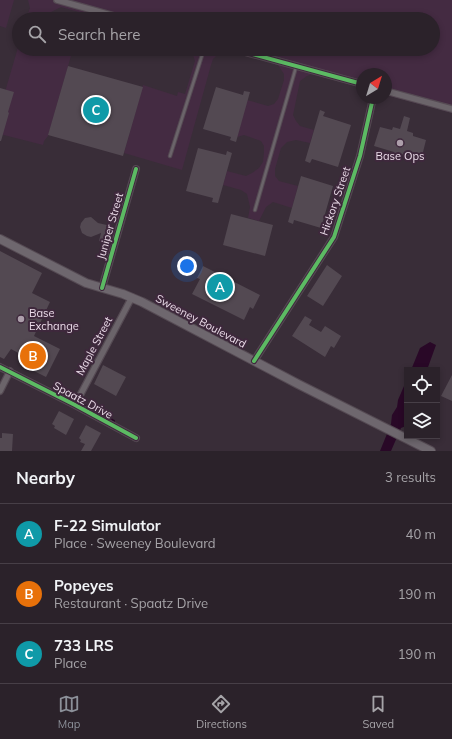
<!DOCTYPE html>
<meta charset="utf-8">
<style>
body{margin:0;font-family:Mulish,sans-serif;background:#332a32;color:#f1f3f6}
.controls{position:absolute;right:12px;bottom:12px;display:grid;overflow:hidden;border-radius:0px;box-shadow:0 2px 6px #0003}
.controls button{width:36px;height:36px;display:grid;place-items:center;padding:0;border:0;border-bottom:1px solid #473f47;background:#2b222a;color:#f1f3f6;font:20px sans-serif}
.compass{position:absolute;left:356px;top:68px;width:36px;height:36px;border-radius:50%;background:#2b222a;box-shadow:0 2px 6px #0003;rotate:38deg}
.you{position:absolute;left:187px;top:266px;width:14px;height:14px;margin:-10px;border:3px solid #fff;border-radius:50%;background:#1a73e8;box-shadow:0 0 0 6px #1a73e833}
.badge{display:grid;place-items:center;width:26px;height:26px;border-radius:50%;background:#8c9099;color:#fff;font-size:13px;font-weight:700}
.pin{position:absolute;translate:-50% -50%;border:2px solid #fff;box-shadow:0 1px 4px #0006}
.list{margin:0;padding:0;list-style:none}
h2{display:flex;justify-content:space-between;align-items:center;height:52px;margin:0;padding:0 16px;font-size:17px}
h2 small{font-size:13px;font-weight:400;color:#a6a4a8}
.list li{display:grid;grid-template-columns:26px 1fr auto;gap:12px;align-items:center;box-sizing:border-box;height:60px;padding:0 16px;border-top:1px solid #473f47}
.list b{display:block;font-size:15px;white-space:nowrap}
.list p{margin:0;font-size:13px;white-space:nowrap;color:#a6a4a8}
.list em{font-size:13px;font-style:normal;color:#a6a4a8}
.icon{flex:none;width:22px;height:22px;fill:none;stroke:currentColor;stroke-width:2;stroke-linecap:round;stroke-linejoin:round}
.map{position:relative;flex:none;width:452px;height:451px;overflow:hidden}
.search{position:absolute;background:#2b222a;box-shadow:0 2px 6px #0003;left:12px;right:12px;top:12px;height:44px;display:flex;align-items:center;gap:10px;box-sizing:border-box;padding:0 14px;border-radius:22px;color:#a6a4a8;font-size:15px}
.sheet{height:232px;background:#2b222a}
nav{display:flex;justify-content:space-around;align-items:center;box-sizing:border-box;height:56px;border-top:1px solid #473f47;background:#2b222a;font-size:11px;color:#a6a4a8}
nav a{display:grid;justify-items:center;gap:2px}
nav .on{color:#8c9099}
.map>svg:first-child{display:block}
.built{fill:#442b42}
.water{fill:#290827}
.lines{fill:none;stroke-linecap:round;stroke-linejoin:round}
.stream{stroke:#290827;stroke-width:2}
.building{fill:#534952}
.service-casing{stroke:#554a53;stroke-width:4.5}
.minor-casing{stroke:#554a53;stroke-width:8}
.secondary-casing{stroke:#554a53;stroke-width:10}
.service{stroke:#6b646a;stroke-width:2.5}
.minor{stroke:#6b646a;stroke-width:5.5}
.secondary{stroke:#6e676e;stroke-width:8}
.cycleway-casing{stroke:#3e283c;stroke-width:6}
.cycleway{stroke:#5cba63;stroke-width:4}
.poi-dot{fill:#ad9fab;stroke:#3e283c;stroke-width:1.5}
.labels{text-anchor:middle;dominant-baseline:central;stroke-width:4;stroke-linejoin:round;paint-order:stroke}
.poi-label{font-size:11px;fill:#ebdce9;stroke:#3e283c}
.street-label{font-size:11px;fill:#ebdce9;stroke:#3e283c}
</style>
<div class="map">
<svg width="452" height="451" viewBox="0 0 452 451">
<rect width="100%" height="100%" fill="#392d38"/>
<!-- built -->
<path class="built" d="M0,0H14L6,28L0,26Z
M28,0H452V113L386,95V74H362V88L312,74L307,76L300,81L293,115L296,121L300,126L314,130L310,143L296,140L287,142L281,148L275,169V176L279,181L298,186L292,208L273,202L266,207L259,221L248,218L250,207L247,194L241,190L223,185L227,171L246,176L252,173L259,168L263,162L264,152V146L261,141L244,135L237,137L247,100L268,106L274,104L278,99L284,80V74L278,65L229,50L218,54L213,59L211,65L182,170L124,153L143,85L177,96L178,92L185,94L195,61L191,49H433V19H113L96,14L93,16L61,7L51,12L49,19H26L30,8Z
M19,44V49H76L74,56H71L48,136L44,141L43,145L0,134V109Z"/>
<!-- water -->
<path class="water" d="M430,342L436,345L427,370H411L420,348Z
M407,379L406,426L401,428L391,451H380L391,424L392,415L397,407L398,400Z"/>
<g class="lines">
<!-- stream -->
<path class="stream" d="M85,405L114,421"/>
</g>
<!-- building -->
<path class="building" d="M68,66L143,87L123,156L48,135Z
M216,87L243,95L244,91L250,92L236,142L230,140L231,137L203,129Z
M0,88L14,92L8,112L9,113L1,141H0Z
M320,110L325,112L323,116L351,125L338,167L312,159L310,163L305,161Z
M404,116L410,118L407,131L413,133V136L426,140L421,160L401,154L400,158L393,156L394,152L374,146L380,127L392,130L393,127L400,129Z
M198,148L226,155L227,151L232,153L218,203L212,202L213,198L186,191Z
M301,176L333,186L321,228L294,220L293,224L288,222Z
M231,214L273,225L265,256L223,245Z
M91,217L98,223L111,226L107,243L99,241L101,233L91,237L87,236L82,233L80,227L81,223L85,218Z
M0,251L42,273L32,293L50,302L34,336L60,349L46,377L20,364L24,356L11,349L4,359L0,357Z
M327,265L342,276L323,306L307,296Z
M203,266L260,295L253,309L250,307L244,320L192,294L200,279L197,278Z
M305,316L312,320L309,325L321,332L325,326L341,336L334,348L331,346L325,357L292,336Z
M103,365L126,377L116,396L94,384Z
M452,375V401L441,396Z
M59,411L74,419L66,435L54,428L55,426L52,424Z
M86,425L101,433L91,451H81L85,444L80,442L81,440L79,438Z
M2,433L13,434L12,451H0V438H2Z"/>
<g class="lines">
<!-- service casing -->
<g class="service-casing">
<path id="service" d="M170,156L204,49
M255,210L296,67"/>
</g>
<!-- minor casing -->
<g class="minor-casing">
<path id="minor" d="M57,0L125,19
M234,49L362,84
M386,91L452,109
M102,288L136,169
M254,361L334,237L360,156L373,98
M0,367L75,405L136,438
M0,391L10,371
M75,405L132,297"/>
</g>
<!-- secondary casing -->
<g class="secondary-casing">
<path id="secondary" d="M0,239L86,283L123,294L142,302L298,384L431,451"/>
</g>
<!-- service -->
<use href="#service" class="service"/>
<!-- minor -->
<use href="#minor" class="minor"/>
<!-- secondary -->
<use href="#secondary" class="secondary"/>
<!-- cycleway casing -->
<g class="cycleway-casing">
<path id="cycleway" d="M234,49L362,84
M102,288L136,169
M254,361L334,237L360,156L373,98
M0,367L75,405L136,438"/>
</g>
<!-- cycleway -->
<use href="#cycleway" class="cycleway"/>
</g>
<!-- markers -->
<g class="poi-dot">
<circle cx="400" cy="143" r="4"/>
<circle cx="21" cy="319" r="4"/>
</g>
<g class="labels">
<!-- poi labels -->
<g class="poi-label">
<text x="400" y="156">Base Ops</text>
<text x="29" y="313" text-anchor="start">Base<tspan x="29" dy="13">Exchange</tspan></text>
</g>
<!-- street labels -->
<g class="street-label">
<text transform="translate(335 201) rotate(-71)">Hickory Street</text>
<text transform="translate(110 226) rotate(-74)">Juniper Street</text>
<text transform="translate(201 321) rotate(28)">Sweeney Boulevard</text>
<text transform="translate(94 346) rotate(-62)">Maple Street</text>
<text transform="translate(83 400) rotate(28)">Spaatz Drive</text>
</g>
</g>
</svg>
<div class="controls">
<button><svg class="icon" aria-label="locate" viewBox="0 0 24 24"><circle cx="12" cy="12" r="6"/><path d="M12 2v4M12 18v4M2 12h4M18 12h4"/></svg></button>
<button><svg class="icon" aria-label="layers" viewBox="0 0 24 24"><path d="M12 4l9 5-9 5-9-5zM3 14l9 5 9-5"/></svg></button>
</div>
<svg class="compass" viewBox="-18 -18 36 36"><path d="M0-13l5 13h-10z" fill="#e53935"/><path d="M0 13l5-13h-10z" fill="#a6a4a8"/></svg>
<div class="you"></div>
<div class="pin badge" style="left:220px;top:287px;background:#0f9aa8">A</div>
<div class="pin badge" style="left:33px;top:356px;background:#e8710a">B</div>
<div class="pin badge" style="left:96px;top:110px;background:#0f9aa8">C</div>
<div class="search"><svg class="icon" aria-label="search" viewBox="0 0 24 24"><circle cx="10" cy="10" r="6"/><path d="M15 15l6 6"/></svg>Search here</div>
</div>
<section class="sheet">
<h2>Nearby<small>3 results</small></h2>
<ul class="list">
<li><span class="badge" style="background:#0f9aa8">A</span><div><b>F-22 Simulator</b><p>Place · Sweeney Boulevard</p></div><em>40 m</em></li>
<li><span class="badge" style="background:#e8710a">B</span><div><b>Popeyes</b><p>Restaurant · Spaatz Drive</p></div><em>190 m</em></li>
<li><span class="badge" style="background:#0f9aa8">C</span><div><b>733 LRS</b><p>Place</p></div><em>190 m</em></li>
</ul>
</section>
<nav>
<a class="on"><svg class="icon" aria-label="map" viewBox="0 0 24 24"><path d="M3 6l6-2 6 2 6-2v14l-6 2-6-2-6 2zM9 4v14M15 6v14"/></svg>Map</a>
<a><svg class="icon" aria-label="directions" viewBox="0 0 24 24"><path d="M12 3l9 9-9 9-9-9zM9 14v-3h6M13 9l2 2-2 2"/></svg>Directions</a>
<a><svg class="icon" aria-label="saved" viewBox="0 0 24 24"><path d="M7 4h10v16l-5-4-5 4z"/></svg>Saved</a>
</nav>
